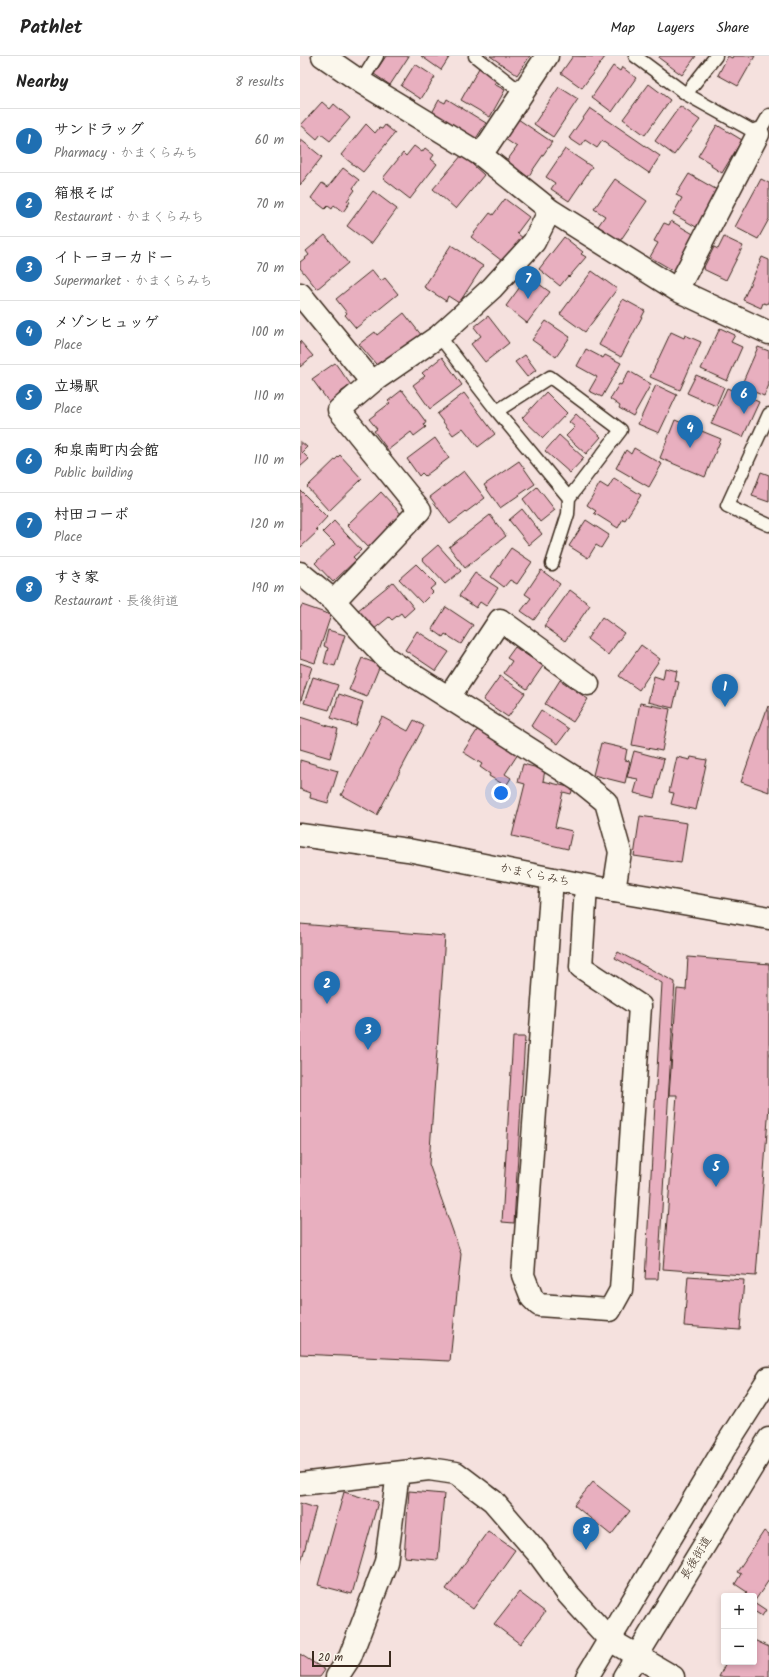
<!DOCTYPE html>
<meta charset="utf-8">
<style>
body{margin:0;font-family:Kalam,"Klee One",sans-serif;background:#f6f6f6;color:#222}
.controls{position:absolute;right:12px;bottom:12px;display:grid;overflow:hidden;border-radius:4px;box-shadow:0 2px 6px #0003}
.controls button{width:36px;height:36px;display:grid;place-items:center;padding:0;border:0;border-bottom:1px solid #e0e0e0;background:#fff;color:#222;font:20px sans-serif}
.scale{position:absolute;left:12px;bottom:10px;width:79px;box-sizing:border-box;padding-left:4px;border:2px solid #3b2a1e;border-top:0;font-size:11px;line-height:14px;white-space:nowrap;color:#3b2a1e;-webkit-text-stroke:3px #fbf7ec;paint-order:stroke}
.you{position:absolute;left:201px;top:737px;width:14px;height:14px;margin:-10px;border:3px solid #fff;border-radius:50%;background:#1a73e8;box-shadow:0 0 0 6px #1a73e833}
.badge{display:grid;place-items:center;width:26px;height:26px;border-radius:50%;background:#1f6fb2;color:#fff;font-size:13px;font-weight:700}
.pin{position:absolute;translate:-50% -33px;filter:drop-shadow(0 1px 2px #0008)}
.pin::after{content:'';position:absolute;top:21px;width:14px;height:12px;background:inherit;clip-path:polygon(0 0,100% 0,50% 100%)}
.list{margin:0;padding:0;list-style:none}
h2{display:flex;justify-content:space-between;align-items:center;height:52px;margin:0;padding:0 16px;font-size:17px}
h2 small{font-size:13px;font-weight:400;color:#767676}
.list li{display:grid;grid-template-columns:26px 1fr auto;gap:12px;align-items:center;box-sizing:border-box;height:64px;padding:0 16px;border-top:1px solid #e0e0e0}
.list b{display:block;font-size:15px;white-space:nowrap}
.list p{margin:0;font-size:13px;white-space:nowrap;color:#767676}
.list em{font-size:13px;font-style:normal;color:#767676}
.map{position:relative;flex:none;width:469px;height:1621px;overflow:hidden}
header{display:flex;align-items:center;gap:24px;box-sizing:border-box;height:56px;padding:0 20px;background:#fff;border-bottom:1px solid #e0e0e0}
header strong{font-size:19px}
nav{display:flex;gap:22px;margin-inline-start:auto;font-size:14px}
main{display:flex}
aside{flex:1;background:#fff}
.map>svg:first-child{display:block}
.building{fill:#e8afbf;stroke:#3b2a1e}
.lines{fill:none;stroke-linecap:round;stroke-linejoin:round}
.lane-casing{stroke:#3b2a1e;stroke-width:15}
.street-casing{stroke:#3b2a1e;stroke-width:25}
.secondary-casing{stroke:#3b2a1e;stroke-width:25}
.primary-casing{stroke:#3b2a1e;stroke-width:25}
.lane{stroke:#fbf7ec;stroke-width:12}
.street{stroke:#fbf7ec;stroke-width:22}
.secondary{stroke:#fbf7ec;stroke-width:22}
.primary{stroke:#fbf7ec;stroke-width:22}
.labels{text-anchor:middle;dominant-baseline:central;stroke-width:3;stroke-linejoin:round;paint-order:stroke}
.street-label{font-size:12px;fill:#3b2a1e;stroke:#fbf7ec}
</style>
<header>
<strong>Pathlet</strong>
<nav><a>Map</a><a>Layers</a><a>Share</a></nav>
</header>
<main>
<aside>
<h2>Nearby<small>8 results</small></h2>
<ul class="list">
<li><span class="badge">1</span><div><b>サンドラッグ</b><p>Pharmacy · かまくらみち</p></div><em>60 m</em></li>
<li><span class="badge">2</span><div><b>箱根そば</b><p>Restaurant · かまくらみち</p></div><em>70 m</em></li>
<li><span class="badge">3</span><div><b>イトーヨーカドー</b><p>Supermarket · かまくらみち</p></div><em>70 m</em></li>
<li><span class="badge">4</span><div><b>メゾンヒュッゲ</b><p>Place</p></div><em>100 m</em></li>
<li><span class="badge">5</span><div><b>立場駅</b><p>Place</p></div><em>110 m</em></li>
<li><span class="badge">6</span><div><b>和泉南町内会館</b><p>Public building</p></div><em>110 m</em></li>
<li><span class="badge">7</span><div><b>村田コーポ</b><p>Place</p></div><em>120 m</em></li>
<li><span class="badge">8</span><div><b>すき家</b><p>Restaurant · 長後街道</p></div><em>190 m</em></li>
</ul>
</aside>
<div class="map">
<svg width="469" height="1621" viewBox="0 0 469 1621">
<rect width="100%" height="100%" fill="#f5e1de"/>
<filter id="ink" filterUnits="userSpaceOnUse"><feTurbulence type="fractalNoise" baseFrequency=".025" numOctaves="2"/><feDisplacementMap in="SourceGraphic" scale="8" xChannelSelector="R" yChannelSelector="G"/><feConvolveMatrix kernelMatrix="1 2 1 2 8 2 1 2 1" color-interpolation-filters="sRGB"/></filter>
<g filter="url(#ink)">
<!-- building -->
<path class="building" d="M86,0H109L90,29L74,18Z
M121,0H150L141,14Z
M190,0H230L217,19Z
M273,0L305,1L282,32L261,17Z
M360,0H396L382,19L359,2Z
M428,0L432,2L433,0H455L438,30L418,19Z
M115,8L135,21L121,43L101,30Z
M313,10L320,15L322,11L336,22L312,56L292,41Z
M179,12L198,23L194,28L205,34L190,61L161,44Z
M349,28L370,44L345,79L323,63Z
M259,31L278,43L253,81L234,68Z
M147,43L186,67L175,84L132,57L139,44L145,47Z
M22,46L30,53L34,48L50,62L30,85L21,78L17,83L1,69Z
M380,50L400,64L374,99L355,85Z
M290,52L360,100L349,117L302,85L297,92L285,84L281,90L269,82Z
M218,63L252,86L228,121L206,106L217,91L205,83Z
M66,68L75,77L79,72L82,73L85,69L95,77L63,116L41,99Z
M417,69L442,84L422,117L411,110L412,108L398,100Z
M0,83L22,101L0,129Z
M114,90L122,96L125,92L134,99L131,103L137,108L110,143L83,122L103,97L106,100Z
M265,93L292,111L269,145L251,133L255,127L246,121Z
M162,99L184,119L156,153L133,133Z
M43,112L59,124L53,132L55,134L47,145L50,146L43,156L34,149L32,153L28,150L25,153L11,142L22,127L28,131Z
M389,118L419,135L398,172L373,158L382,142L376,139Z
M315,123L347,145L320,185L298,170L305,160L294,153Z
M461,123L469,127V163L458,183L435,171Z
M73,135L97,153L71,188L47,170Z
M205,143L229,161L217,177L225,184L206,208L171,181L190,157L193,159Z
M371,165L395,179L374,215L350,201L358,187L354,185L364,167L369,169Z
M25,179L48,207L17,233L0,212V206L9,199L6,195Z
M264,181L283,196L281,198L286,201L269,221L268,220L260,230L239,213Z
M424,181L443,190L426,224L403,213L414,191L418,193Z
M151,189L183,210L159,247L148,240L146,245L124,231Z
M462,201L469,204V244L467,248L463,247L461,252L443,244Z
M72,214L81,225L85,222L98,238L56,272L45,259L47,257L36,243Z
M292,215L317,233L285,276L260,258Z
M228,220L250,236L227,267L206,250Z
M323,243L345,255L321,301L299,289Z
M104,257L122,280L81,314L59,288L75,276L77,279Z
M188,260L209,287L185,306L171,288L181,280L174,271Z
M246,265L270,281L256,301L232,284Z
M420,272L435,279L431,286L442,291L427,325L401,313Z
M371,276L384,282L385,279L401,286L380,334L350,321Z
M0,285L13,300L0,311Z
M458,291L469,295V329L464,340L441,330Z
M286,293L303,302L305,299L321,307L302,341L289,335L297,321L277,310Z
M225,299L236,314L227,321L215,306Z
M142,301L162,329L130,353L113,329L125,320L122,317Z
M35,307L51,329L39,337L42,341L31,349L12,323Z
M329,315L351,328L333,360L319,352L320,350L310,343L319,328L321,329Z
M396,319L424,331L416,350L387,337Z
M356,329L377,339L359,377L338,368Z
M427,332L459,346L443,381L411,368Z
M102,334L126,366L124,369L126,371L114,380L111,376L88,394L74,375L77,373L69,363L90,347L88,345Z
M246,336L267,357L243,382L222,362Z
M164,337L195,378L178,391L163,372L153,379L137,358Z
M276,358L301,381L286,398L266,380L275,371L269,366Z
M375,364L421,383L405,421L360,402Z
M259,379L284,402L270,417L245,395Z
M135,382L149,402L125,420L122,417L119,420L107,403Z
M0,385L7,391L2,396L9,403L0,411Z
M334,392L362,408L349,431L316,412L326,394L331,398Z
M40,399L62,423L29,455L7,431Z
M219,405L235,428L200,452L184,429Z
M164,415L185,442L150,468L130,441Z
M461,416L469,419V446L452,440Z
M314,422L341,439L325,464L323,463L318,472L294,457L296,455L287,449L300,427L308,432Z
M237,431L255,454L240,466L223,443Z
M0,434L27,461L16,473L18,475L1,491L0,490Z
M81,436L103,460L69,492L47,469Z
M222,453L242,478L229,489L209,464Z
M190,459L206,480L165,512L149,491Z
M286,464L309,479L301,492L296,489L288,502L269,490Z
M34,465L61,494L53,501L56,504L33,526L15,507L35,488L23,476Z
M138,489L161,515L145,528L122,503Z
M211,492L232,506L217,528L210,524L204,531L191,521Z
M116,508L136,528L130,533L133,536L122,547L99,523Z
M241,514L260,528L234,564L221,555L231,542L225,538Z
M175,517L198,532L186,550L180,546L176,552L159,540Z
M93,526L114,552L104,561L101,557L92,564L89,561L73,574L57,555Z
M270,534L290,549L265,585L244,570Z
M2,549L31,559L15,607L0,602V553Z
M146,551L173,569L161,588L145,578L143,581L132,573Z
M302,561L324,577L308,599L287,583Z
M28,574L45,579L35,610L24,607L28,592L24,590Z
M117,575L149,596L136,615L105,594Z
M341,589L360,603L339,634L319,620Z
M215,591L243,610L227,633L204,617L212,605L207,602Z
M62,602L80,609L67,641L49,634Z
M0,607L12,611L0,647Z
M365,612L377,615L375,625L379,626L373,652L348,646L354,620L363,623Z
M200,620L225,637L208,661L183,644Z
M13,621L38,629L29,654L4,647Z
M260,624L288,643L273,666L245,648Z
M39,638L63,646L56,670L31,662Z
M340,647L370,653L362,695L332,689Z
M468,650L469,651V736L441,726Z
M241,654L269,673L258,688L231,670Z
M0,661L38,673L30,702L0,693Z
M82,661L108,675L114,664L124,670L77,759L41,739Z
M178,673L218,698L205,718L211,722L206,730L189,720L190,718L180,711L182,708L163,696Z
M301,687L327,693L325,704L330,705L325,727L293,719Z
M334,695L364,703L354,742L334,737L338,723L327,721Z
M377,701L390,704L391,701L407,704L396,754L371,748L374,737L369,736Z
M0,704L38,715L28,747L10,742L11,737L0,733Z
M223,708L245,714L243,725L273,732L271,738L263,736L255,771L272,775L268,793L212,780L225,728L218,726Z
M340,760L387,767L381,807L334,800Z
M0,868L145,880L129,1108L161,1198L150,1305L0,1298Z
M318,896L375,926L358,1223H345L362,927L315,902Z
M388,901L469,908V1050L456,1220L363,1213L377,1039H369L377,933L386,934Z
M213,981H225L214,1167L202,1166Z
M388,1220L444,1224L440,1274L384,1270Z
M293,1426L330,1455L311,1479L274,1449Z
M109,1435L144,1438L138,1504L104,1501Z
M44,1436L78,1446L52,1538L18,1529Z
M0,1447L16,1452L0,1510Z
M188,1475L215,1494L173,1553L146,1533Z
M464,1475L469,1479V1524L454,1546L466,1554L462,1560L454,1555V1540H444L447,1536L435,1528L441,1518L437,1516Z
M219,1536L245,1556L220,1588L194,1568Z
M454,1584L469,1591V1621H419L426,1606H454Z
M0,1598L25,1614L20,1621H0Z"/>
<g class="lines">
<!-- lane casing -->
<g class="lane-casing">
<path id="lane" d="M175,0L222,37
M335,0L386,38L458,78L469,59
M61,26L77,0
M386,38L416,0
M139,280L197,355L269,442L268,458L252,508
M197,355L250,321L321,374L269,442
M469,358L427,450L469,469"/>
</g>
<!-- street casing -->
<g class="street-casing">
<path id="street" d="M23,0L61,26L181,99L250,154L377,234L469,277
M181,99L247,0
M377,234L458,78
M0,238L72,326
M0,517L34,545L86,602L280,725L306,746L320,796L314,835
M34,545L120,454L39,354L72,326L139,280L192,232L234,186L250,154
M149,641L200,564L288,628
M252,823L223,1219L232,1242L239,1249L310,1254L321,1234L340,950L281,911L286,830
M0,1428L129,1413L156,1417L193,1445L237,1496L268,1538L310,1584L373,1621
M37,1621L50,1601L86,1506L98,1417"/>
</g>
<!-- secondary casing -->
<g class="secondary-casing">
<path id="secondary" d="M0,779L108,794L314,835L469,862"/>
</g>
<!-- primary casing -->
<g class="primary-casing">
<path id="primary" d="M287,1621L427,1388L469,1322
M324,1621L469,1383"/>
</g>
<!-- lane -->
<use href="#lane" class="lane"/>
<!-- street -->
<use href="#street" class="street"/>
<!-- secondary -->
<use href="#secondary" class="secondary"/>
<!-- primary -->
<use href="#primary" class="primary"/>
</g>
</g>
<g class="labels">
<!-- street labels -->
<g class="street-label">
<text transform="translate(235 819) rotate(12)">かまくらみち</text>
<text transform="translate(396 1502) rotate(-59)">長後街道</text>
</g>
</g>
</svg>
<div class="controls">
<button>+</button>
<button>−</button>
</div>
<div class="scale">20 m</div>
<div class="you"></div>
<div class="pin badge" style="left:425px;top:651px">1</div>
<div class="pin badge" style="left:27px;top:948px">2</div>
<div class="pin badge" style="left:68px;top:994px">3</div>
<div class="pin badge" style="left:390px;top:392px">4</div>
<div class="pin badge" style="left:416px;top:1131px">5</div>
<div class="pin badge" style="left:444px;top:358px">6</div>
<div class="pin badge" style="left:228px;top:243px">7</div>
<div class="pin badge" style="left:286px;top:1494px">8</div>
</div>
</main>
